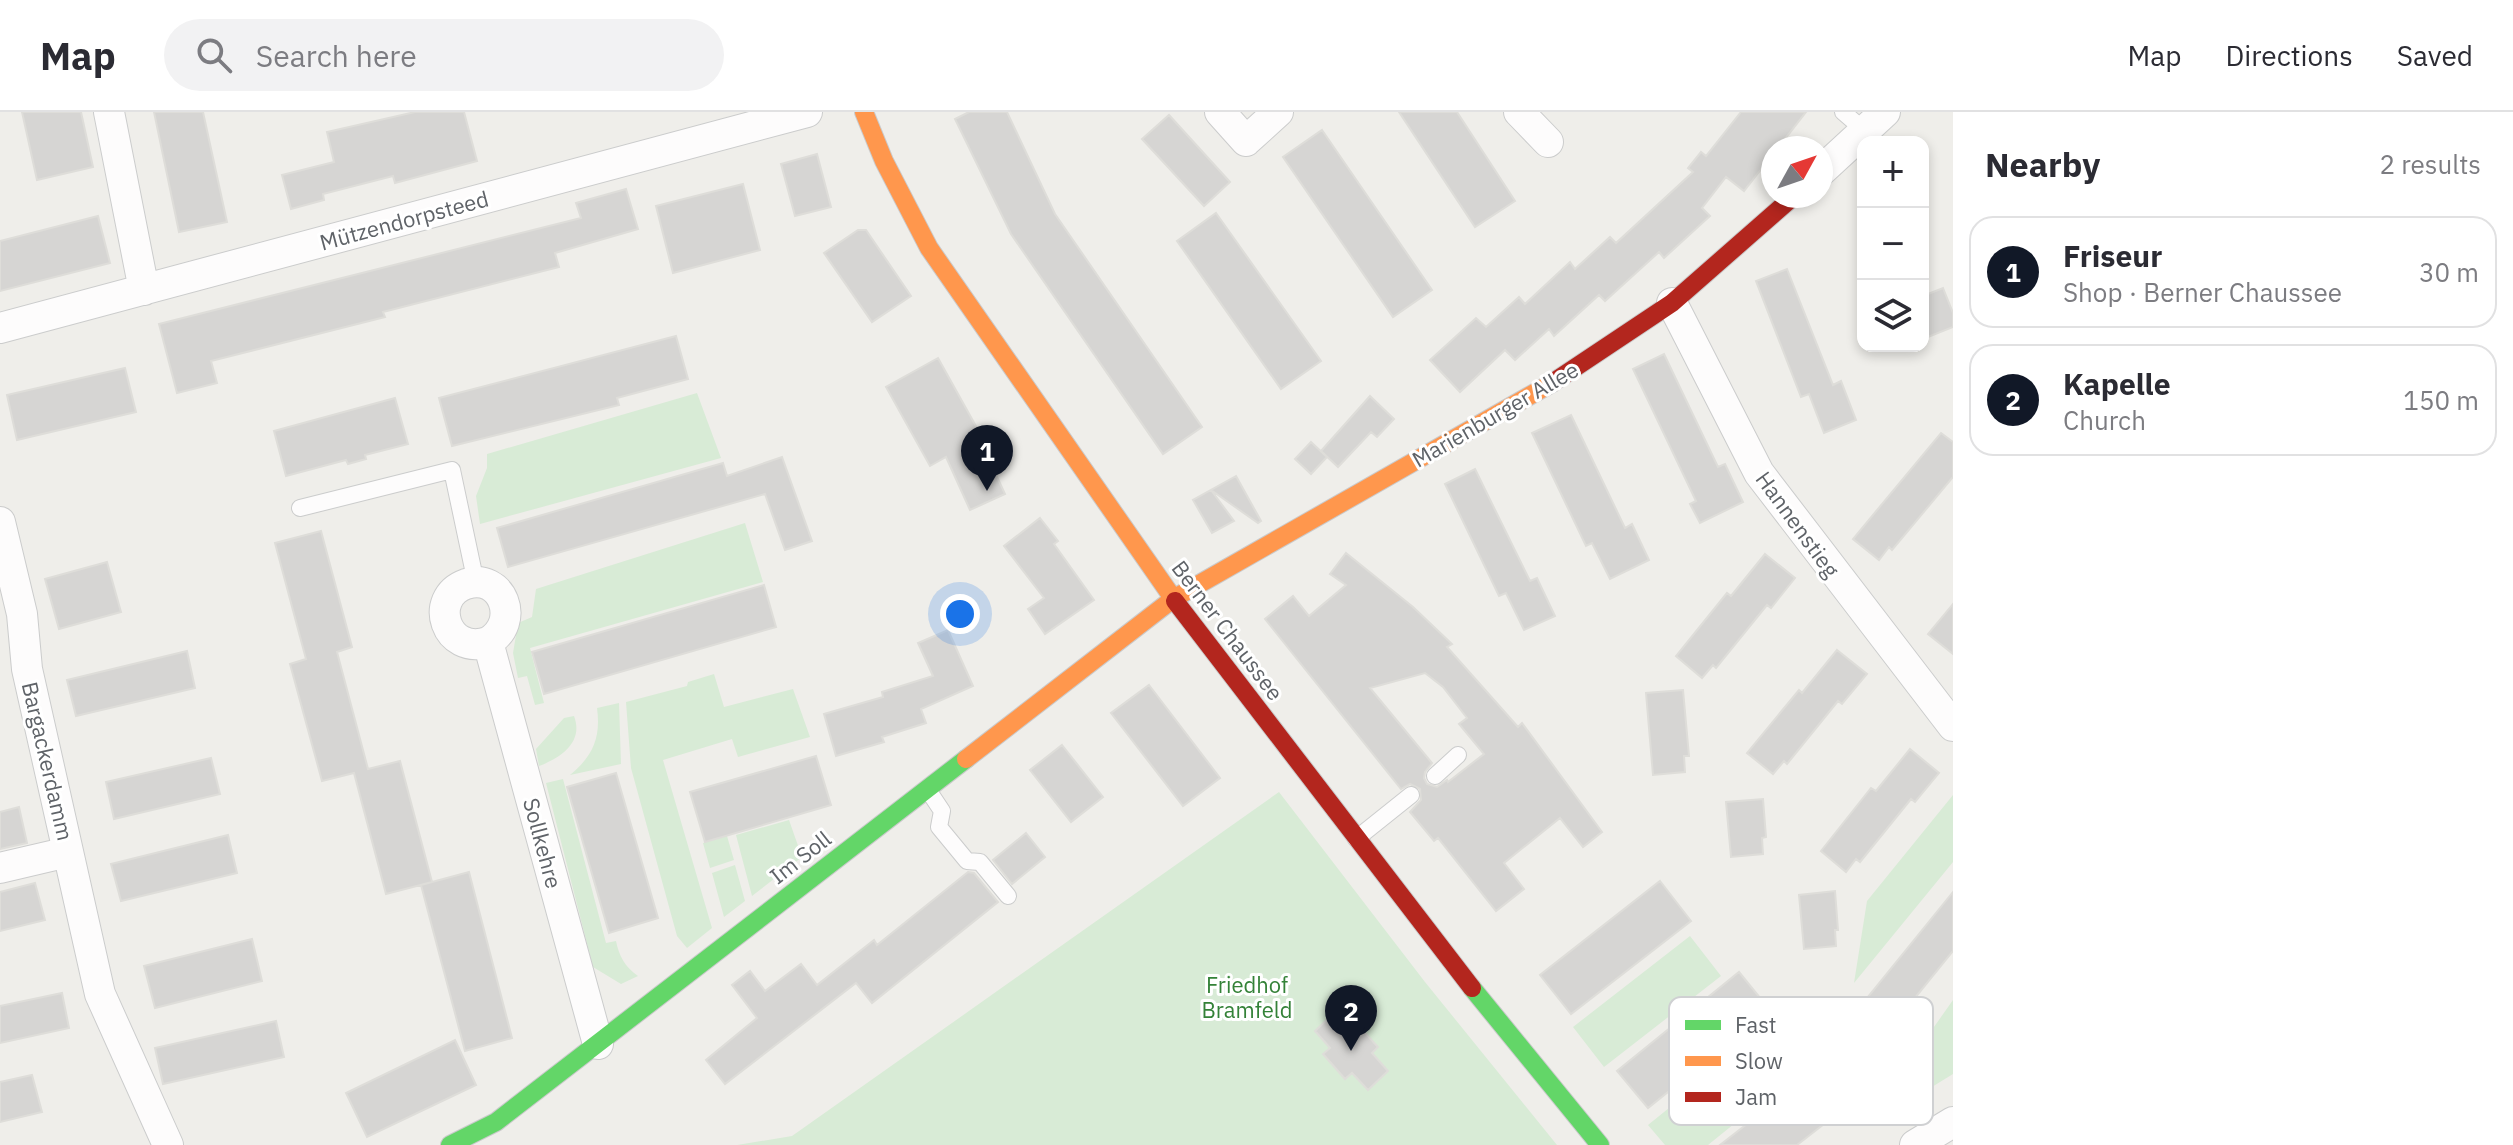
<!DOCTYPE html>
<meta charset="utf-8">
<style>
body{margin:0;font-family:"IBM Plex Sans",sans-serif;background:#f2f2f3;color:#2b2b33}
.controls{position:absolute;right:24px;top:24px;display:grid;overflow:hidden;border-radius:16px;box-shadow:0 4px 12px #0003}
.controls button{width:72px;height:72px;display:grid;place-items:center;padding:0;border:0;border-bottom:2px solid #e1e1e2;background:#fff;color:#2b2b33;font:40px sans-serif}
.compass{position:absolute;left:1761px;top:24px;width:72px;height:72px;border-radius:50%;background:#fff;box-shadow:0 4px 12px #0003;rotate:50deg}
.you{position:absolute;left:960px;top:502px;width:28px;height:28px;margin:-20px;border:6px solid #fff;border-radius:50%;background:#1a73e8;box-shadow:0 0 0 12px #1a73e833}
.badge{display:grid;place-items:center;width:52px;height:52px;border-radius:50%;background:#111827;color:#fff;font-size:26px;font-weight:700}
.pin{position:absolute;translate:-50% -66px;filter:drop-shadow(0 2px 4px #0008)}
.pin::after{content:'';position:absolute;top:42px;width:28px;height:24px;background:inherit;clip-path:polygon(0 0,100% 0,50% 100%)}
.list{margin:0;padding:0;list-style:none}
h2{display:flex;justify-content:space-between;align-items:center;height:104px;margin:0;padding:0 32px;font-size:34px}
h2 small{font-size:26px;font-weight:400;color:#7c7c81}
.list li{display:grid;grid-template-columns:52px 1fr auto;gap:24px;align-items:center;box-sizing:border-box;height:112px;margin:0 16px 16px;padding:0 16px;border:2px solid #e1e1e2;border-radius:24px}
.list b{display:block;font-size:30px;white-space:nowrap}
.list p{margin:0;font-size:26px;white-space:nowrap;color:#7c7c81}
.list em{font-size:26px;font-style:normal;color:#7c7c81}
.icon{flex:none;width:44px;height:44px;fill:none;stroke:currentColor;stroke-width:2;stroke-linecap:round;stroke-linejoin:round}
.map{position:relative;flex:none;width:1953px;height:1033px;overflow:hidden}
header{display:flex;align-items:center;gap:48px;box-sizing:border-box;height:112px;padding:0 40px;background:#fff;border-bottom:2px solid #e1e1e2}
header strong{font-size:38px}
nav{display:flex;gap:44px;margin-inline-start:auto;font-size:28px}
.search{width:560px;height:72px;background:#f2f2f3;display:flex;align-items:center;gap:20px;box-sizing:border-box;padding:0 28px;border-radius:44px;color:#7c7c81;font-size:30px}
main{display:flex}
aside{flex:1;background:#fff}
.map>svg:first-child{display:block}
.green{fill:#d8ebd6}
.building{fill:#d6d5d3;stroke:#deddd9;stroke-width:2;fill-rule:evenodd}
.lines{fill:none;stroke-linecap:round;stroke-linejoin:round}
.lane-casing{stroke:#cbcccc;stroke-width:18}
.street-casing{stroke:#cbcccc;stroke-width:32}
.fast-casing{stroke:#cacacb;stroke-width:20}
.slow-casing{stroke:#cacacb;stroke-width:20}
.jam-casing{stroke:#cacacb;stroke-width:20}
.lane{stroke:#fdfcfc;stroke-width:16}
.street{stroke:#fdfcfc;stroke-width:30}
.fast{stroke:#63d668;stroke-width:18}
.slow{stroke:#ff974d;stroke-width:18}
.jam{stroke:#b3261e;stroke-width:18}
.labels{text-anchor:middle;dominant-baseline:central;stroke-width:6;stroke-linejoin:round;paint-order:stroke}
.street-label{font-size:22px;fill:#5f6368;stroke:#fff}
.park-label{font-size:22px;fill:#348238;stroke:#fff}
.key{fill:#fff;stroke:#cfd0d2;stroke-width:2}
.key-label{font-size:22px;fill:#5f6368}
</style>
<header>
<strong>Map</strong>
<div class="search"><svg class="icon" aria-label="search" viewBox="0 0 24 24"><circle cx="10" cy="10" r="6"/><path d="M15 15l6 6"/></svg>Search here</div>
<nav><a>Map</a><a>Directions</a><a>Saved</a></nav>
</header>
<main>
<div class="map">
<svg width="1953" height="1033" viewBox="0 0 1953 1033">
<rect width="100%" height="100%" fill="#efeeea"/>
<!-- green -->
<path class="green" d="M697,281L721,346L480,412L476,384L487,356V342Z
M745,411L763,470L530,536L544,591L535,593L527,564L518,566L513,541L518,511L532,505L536,477Z
M714,562L724,595L793,577L810,625L738,645L732,627L663,648L712,816L687,836L677,824L631,656L626,590L687,574L688,570Z
M619,591L621,652L570,663C593,644 601,626 597,596Z
M574,604C584,630 561,646 539,654L536,637L564,606Z
M563,667L606,831L616,829C619,844 625,855 638,864L621,872L593,855L546,671Z
M1279,680L1425,870L1557,1033H737L792,1024Z
M1953,683V750L1854,871L1867,789Z
M789,708L802,745L752,784L736,723Z
M727,724L734,748L710,756L703,731Z
M735,753L745,789L724,805L712,761Z
M1690,824L1721,864L1604,955L1573,915Z
M1953,888V962L1927,978L1929,922Z
M1764,919L1797,961L1708,1033H1665L1648,1013Z"/>
<!-- building -->
<path class="building" d="M22,0H81L93,55L37,68Z
M154,0H203L227,110L179,120Z
M415,0H464L477,49L395,71L393,64L323,82L324,88L291,97L282,63L334,50L327,20Z
M969,0H1007L1055,102L1202,315L1163,342L1011,122L955,7Z
M1399,0H1457L1515,89L1475,115Z
M1741,0H1806L1778,36H1773V42L1744,79L1726,65L1702,96L1710,104L1664,146L1659,140L1605,189L1599,183L1554,224L1549,217L1515,248L1505,238L1460,280L1430,248L1476,206L1486,215L1519,185L1525,192L1570,150L1575,157L1610,125L1616,131L1693,60L1688,56L1701,40L1706,44Z
M1169,3L1230,70L1204,94L1142,27Z
M1322,18L1432,178L1393,205L1283,45Z
M817,42L831,95L795,104L781,52Z
M743,72L760,138L673,161L656,94Z
M626,77L638,117L555,141L559,155L383,200L385,205L211,249L217,271L177,281L159,212L581,106L576,91Z
M1216,101L1321,249L1281,277L1177,129Z
M98,104L110,151L0,179V129Z
M858,118H866L911,184L872,210L824,141Z
M1787,157L1833,273L1841,269L1856,308L1824,321L1809,282L1801,285L1756,169Z
M1943,176L1953,201V215L1923,227V184Z
M676,224L688,267L617,286L619,293L452,334L439,286Z
M1664,242L1718,355L1725,352L1743,390L1700,411L1690,392L1696,389L1633,257Z
M938,246L982,325L979,326L1005,382L970,398L946,345L930,354L886,275Z
M125,256L136,300L17,328L7,283Z
M1370,284L1394,307L1377,325L1371,320L1338,355L1321,339Z
M395,286L408,332L365,343L366,347L348,352L346,348L286,364L274,319Z
M1571,303L1625,416L1632,412L1649,448L1610,467L1592,431L1586,434L1532,321Z
M1941,321L1953,330V365L1892,438L1889,435L1879,448L1853,427Z
M1311,330L1327,345L1311,362L1295,347Z
M782,345L812,429L785,438L765,382L508,455L497,416L723,351L727,364Z
M1475,357L1530,469L1537,466L1555,504L1524,518L1506,481L1499,484L1445,372Z
M1236,364L1261,409L1258,411L1211,378L1234,409L1212,421L1193,388Z
M1040,406L1058,429L1054,432L1094,488L1045,522L1028,497L1044,486L1004,434Z
M321,419L352,535L337,540L368,657L400,649L432,770L386,782L354,661L322,669L290,552L306,547L275,431Z
M1346,441L1413,495L1452,532L1447,535L1518,615L1522,611L1602,720L1583,735L1560,706L1504,751L1524,777L1496,799L1438,726L1434,729L1410,700L1421,688L1420,677L1410,672L1401,677L1265,507L1293,484L1309,504L1346,473L1330,462ZM1425,561L1443,575L1467,606L1459,612L1484,642L1448,670L1447,668L1437,675L1427,672L1424,666L1425,660L1432,651L1370,576Z
M1765,442L1795,466L1771,496L1767,493L1716,556L1713,553L1702,566L1676,544L1727,481L1731,484Z
M107,450L121,500L59,517L45,467Z
M764,473L776,515L544,582L532,540Z
M1953,492V542L1928,522Z
M948,518L973,574L921,597L926,611L882,625L884,630L836,644L824,602L883,585L882,580L933,564L918,531Z
M1837,538L1867,562L1842,592L1838,589L1787,652L1784,649L1773,662L1747,641L1799,578L1802,581Z
M187,539L195,576L76,604L67,568Z
M1149,573L1220,666L1183,694L1111,601Z
M1683,578L1689,644H1684L1685,660L1653,663L1646,581Z
M1062,633L1103,685L1071,710L1030,658Z
M1910,637L1939,661L1915,690L1911,687L1860,750L1856,747L1846,760L1821,739L1871,676L1876,679Z
M816,644L831,693L705,730L690,680Z
M211,646L220,682L114,707L106,670Z
M616,661L658,806L609,821L567,675Z
M1763,687L1766,725L1762,726L1763,742L1731,745L1726,690Z
M19,695L27,731L0,737V700Z
M1026,721L1045,745L1012,772L993,748Z
M228,723L237,761L121,789L111,752Z
M469,760L512,926L465,939L421,773Z
M968,760L974,761L998,790L872,891L856,871L725,972L706,948L757,906L732,873L750,859L765,879L801,852L817,873L874,828L877,833Z
M1660,769L1691,809L1571,902L1540,863Z
M35,771L45,808L0,819V780Z
M1835,779L1838,818H1835L1836,834L1804,837L1799,783Z
M1953,780V839L1906,897L1903,894L1893,907L1867,886Z
M252,827L262,869L155,896L144,854Z
M1739,860L1770,898L1648,996L1617,959Z
M62,881L69,916L0,931V894Z
M1335,900L1351,918L1357,912L1378,935L1372,941L1388,959L1368,978L1352,961L1345,967L1323,942L1330,936L1315,919Z
M276,909L284,945L163,972L155,936Z
M455,928L476,973L367,1025L346,981Z
M1828,949L1858,986L1837,1002L1797,1033H1720Z
M32,963L42,1000L0,1010V970Z"/>
<g class="lines">
<!-- lane casing -->
<g class="lane-casing">
<path id="lane" d="M1843,0L1865,19
M300,396L452,358L476,471
M1435,664L1458,643
M928,678L942,699L939,715L967,749L980,750L1008,784
M1356,727L1411,683"/>
</g>
<!-- street casing -->
<g class="street-casing">
<path id="street" d="M109,0L144,178
M1220,0L1246,29L1278,0
M1519,0L1548,30
M1821,59L1885,0
M1672,191L1759,361L1953,614
M0,216L807,0
M0,410L22,502L27,557L100,882L168,1033
M488,530C446,544 427,486 466,472C502,460 522,510 488,530L598,932
M0,756L68,740
M1915,1033L1953,1010"/>
</g>
<!-- fast casing -->
<g class="fast-casing">
<path id="fast" d="M1472,876L1600,1033
M450,1033L496,1010L966,647"/>
</g>
<!-- slow casing -->
<g class="slow-casing">
<path id="slow" d="M864,0L884,49L929,136L1175,489
M966,647L1173,487L1552,271"/>
</g>
<!-- jam casing -->
<g class="jam-casing">
<path id="jam" d="M1552,271L1672,191L1794,84
M1175,489L1472,876"/>
</g>
<!-- lane -->
<use href="#lane" class="lane"/>
<!-- street -->
<use href="#street" class="street"/>
<!-- fast -->
<use href="#fast" class="fast"/>
<!-- slow -->
<use href="#slow" class="slow"/>
<!-- jam -->
<use href="#jam" class="jam"/>
</g>
<g class="labels">
<!-- street labels -->
<g class="street-label">
<text transform="translate(404 108) rotate(-15)">Mützendorpsteed</text>
<text transform="translate(1495 302) rotate(-30)">Marienburger Allee</text>
<text transform="translate(1798 412) rotate(54)">Hannenstieg</text>
<text transform="translate(1228 518) rotate(53)">Berner Chaussee</text>
<text transform="translate(48 649) rotate(77)">Bargackerdamm</text>
<text transform="translate(543 731) rotate(75)">Sollkehre</text>
<text transform="translate(800 745) rotate(-38)">Im Soll</text>
</g>
<!-- park labels -->
<g class="park-label">
<text x="1247" y="872">Friedhof<tspan x="1247" dy="25">Bramfeld</tspan></text>
</g>
</g>
<!-- legend -->
<rect x="1669" y="885" width="264" height="128" rx="12" class="key"/>
<rect x="1685" y="908" width="36" height="10" fill="#63d668"/>
<rect x="1685" y="944" width="36" height="10" fill="#ff974d"/>
<rect x="1685" y="980" width="36" height="10" fill="#b3261e"/>
<g class="key-label">
<text x="1735" y="921">Fast</text>
<text x="1735" y="957">Slow</text>
<text x="1735" y="993">Jam</text>
</g>
</svg>
<div class="controls">
<button>+</button>
<button>−</button>
<button><svg class="icon" aria-label="layers" viewBox="0 0 24 24"><path d="M12 4l9 5-9 5-9-5zM3 14l9 5 9-5"/></svg></button>
</div>
<svg class="compass" viewBox="-18 -18 36 36"><path d="M0-13l5 13h-10z" fill="#e53935"/><path d="M0 13l5-13h-10z" fill="#7c7c81"/></svg>
<div class="you"></div>
<div class="pin badge" style="left:987px;top:379px">1</div>
<div class="pin badge" style="left:1351px;top:939px">2</div>
</div>
<aside>
<h2>Nearby<small>2 results</small></h2>
<ul class="list">
<li><span class="badge">1</span><div><b>Friseur</b><p>Shop · Berner Chaussee</p></div><em>30 m</em></li>
<li><span class="badge">2</span><div><b>Kapelle</b><p>Church</p></div><em>150 m</em></li>
</ul>
</aside>
</main>
